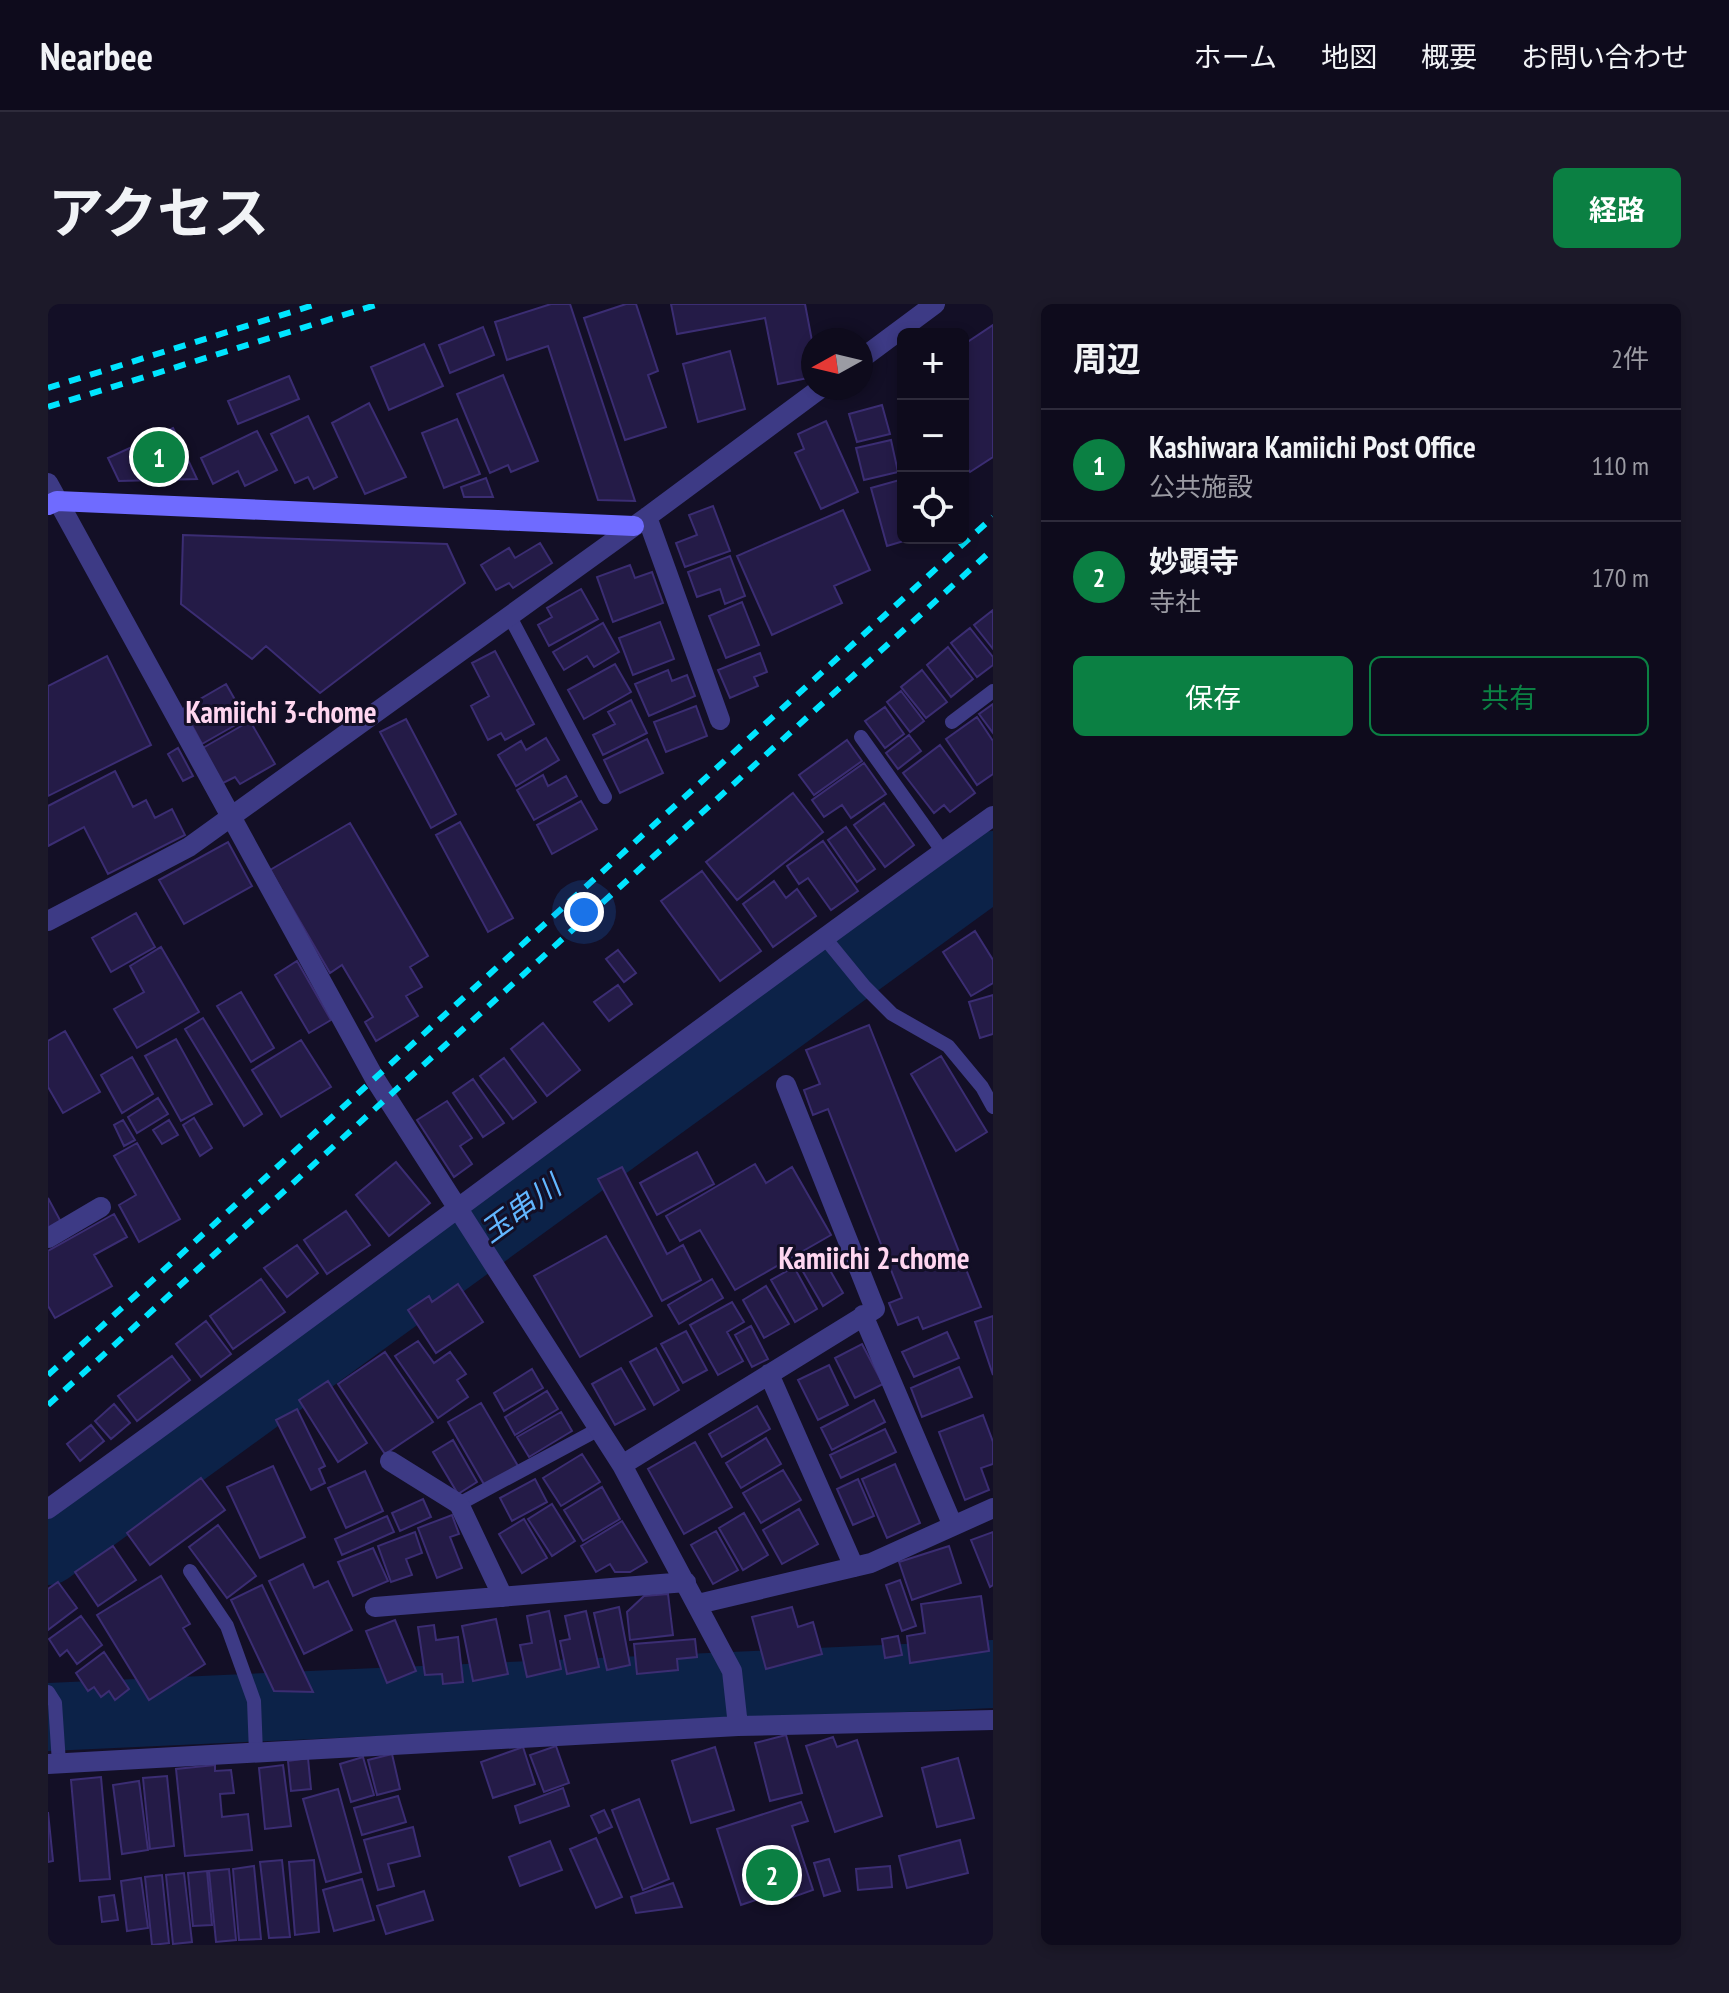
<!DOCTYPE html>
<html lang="ja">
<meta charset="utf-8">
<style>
body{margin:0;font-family:"PT Sans Narrow","Noto Sans JP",sans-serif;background:#1c1929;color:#f1f3f6}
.controls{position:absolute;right:24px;top:24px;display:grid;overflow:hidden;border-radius:12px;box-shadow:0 4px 12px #0003}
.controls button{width:72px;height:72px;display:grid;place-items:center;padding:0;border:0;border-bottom:2px solid #2e2b3b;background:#0e0b1c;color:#f1f3f6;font:40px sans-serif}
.compass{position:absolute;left:753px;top:24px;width:72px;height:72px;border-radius:50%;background:#0e0b1c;box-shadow:0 4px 12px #0003;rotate:262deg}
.you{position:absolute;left:536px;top:608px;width:28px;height:28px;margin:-20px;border:6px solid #fff;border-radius:50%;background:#1a73e8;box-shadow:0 0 0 12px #1a73e833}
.badge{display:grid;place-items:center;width:52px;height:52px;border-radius:50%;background:#0b8043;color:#fff;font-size:26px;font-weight:700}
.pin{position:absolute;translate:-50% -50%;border:4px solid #fff;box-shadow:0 2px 8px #0006}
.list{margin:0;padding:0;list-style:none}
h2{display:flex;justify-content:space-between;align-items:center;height:104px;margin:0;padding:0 32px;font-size:34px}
h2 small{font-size:26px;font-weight:400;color:#9b9ba3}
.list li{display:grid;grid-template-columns:52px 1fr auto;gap:24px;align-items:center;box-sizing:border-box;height:112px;padding:0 32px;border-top:2px solid #2e2b3b}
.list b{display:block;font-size:30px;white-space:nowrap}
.list p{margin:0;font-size:26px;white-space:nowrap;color:#9b9ba3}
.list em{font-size:26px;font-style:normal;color:#9b9ba3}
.actions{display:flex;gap:16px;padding:24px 32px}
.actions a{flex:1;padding:18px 0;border:2px solid #0b8043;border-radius:12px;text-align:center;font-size:28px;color:#0b8043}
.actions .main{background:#0b8043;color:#fff}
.icon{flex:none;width:44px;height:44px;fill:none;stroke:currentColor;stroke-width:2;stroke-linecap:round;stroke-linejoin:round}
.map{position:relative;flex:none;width:945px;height:1641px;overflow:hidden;border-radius:12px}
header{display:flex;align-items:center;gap:48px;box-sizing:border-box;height:112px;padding:0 40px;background:#0e0b1c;border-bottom:2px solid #2e2b3b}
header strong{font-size:38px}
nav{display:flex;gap:44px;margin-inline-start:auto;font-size:28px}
.intro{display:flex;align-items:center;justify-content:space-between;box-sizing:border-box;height:192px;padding:0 48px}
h1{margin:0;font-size:56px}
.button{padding:20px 36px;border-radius:12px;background:#0b8043;color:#fff;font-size:28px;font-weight:700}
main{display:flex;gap:48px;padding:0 48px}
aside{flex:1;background:#0e0b1c;border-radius:12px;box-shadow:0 4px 12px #0003}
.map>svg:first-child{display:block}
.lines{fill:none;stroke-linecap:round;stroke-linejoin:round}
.river{stroke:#0c2248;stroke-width:68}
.building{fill:#241b47;stroke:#3b2d73;stroke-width:2}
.lane{stroke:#3d3a85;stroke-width:14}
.street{stroke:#3d3a85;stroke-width:20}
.secondary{stroke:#6f6bff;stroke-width:20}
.rail{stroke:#00e5ff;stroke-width:6;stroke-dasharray:12 10;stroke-linecap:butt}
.labels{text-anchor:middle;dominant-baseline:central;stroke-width:6;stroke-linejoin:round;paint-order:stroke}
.neighbourhood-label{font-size:30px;font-weight:bold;fill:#ffd6f0;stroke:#130f26}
.water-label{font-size:30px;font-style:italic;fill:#62b6ff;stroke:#130f26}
</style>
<header>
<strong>Nearbee</strong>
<nav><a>ホーム</a><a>地図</a><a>概要</a><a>お問い合わせ</a></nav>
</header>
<div class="intro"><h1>アクセス</h1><a class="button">経路</a></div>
<main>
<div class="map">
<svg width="945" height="1641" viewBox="0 0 945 1641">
<rect width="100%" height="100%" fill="#130f26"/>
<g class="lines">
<!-- river -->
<path class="river" d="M0,1247L945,561
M0,1413L945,1370"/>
</g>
<!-- building -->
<path class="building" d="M503,0H522L587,197L550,196L500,42L459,56L447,18Z
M578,0H588L610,67L600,71L618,123L577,136L536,14Z
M623,0H757L765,42V73L730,80L717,14L629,30Z
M945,21V153L922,168L915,158V41Z
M435,23L446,51L402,69L391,41Z
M376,40L395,82L341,106L323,63Z
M682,47L697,105L650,118L635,60Z
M455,71L490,157L463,168L460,161L442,169L409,90Z
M241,72L251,95L190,120L180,97Z
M321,99L358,173L317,190L284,119Z
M834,101L842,130L809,138L801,110Z
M260,112L289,173L266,185L260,173L247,179L223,130Z
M409,115L432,170L396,184L374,129Z
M778,117L810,188L773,205L747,149L756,145L750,130Z
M125,124L149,175L71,177L60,154Z
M209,127L229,166L197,182L190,167L165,180L153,154Z
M843,136L850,168L816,176L808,144Z
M438,174L445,193H416L413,183Z
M855,175V234H866L839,242L823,184Z
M665,202L682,247L637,263L628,239L649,231L641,211Z
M795,206L822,266L786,282L794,299L724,331L689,252Z
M135,231L399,240L417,279L272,389L218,342L204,355L133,300Z
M492,239L504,259L465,284L461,279L448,286L433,261L461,244L467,254Z
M682,252L697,292L677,300L672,285L649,293L640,268Z
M582,261L587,274L604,268L615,299L565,318L549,273Z
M533,285L550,315L501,342L490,321L504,313L499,304Z
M694,298L711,341L678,354L661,312Z
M945,306V345L926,321Z
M612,318L626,355L585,371L571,334Z
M555,319L571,348L546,363L539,352L516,366L505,348Z
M922,324L945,353V361L929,373L903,339Z
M900,343L925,375L903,393L879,361Z
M447,347L486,420L457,436L453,429L440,436L423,402L441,392L424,359Z
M712,349L719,368L706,373L710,382L682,394L670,366Z
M59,352L103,441L0,492V382Z
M567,360L583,388L536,415L520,386Z
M620,366L624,377L639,371L647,392L601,412L587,380Z
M874,366L899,398L878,414L853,383Z
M178,380L198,415L154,440L135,405Z
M853,387L876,417L862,428L839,398Z
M583,396L599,429L555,451L545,431L567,420L560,408Z
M945,400V429L931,410Z
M648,402L659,432L618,448L606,418Z
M837,403L856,430L837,444L817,417Z
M929,413L945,437V470L929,481L898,435Z
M358,415L408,510L383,524L332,428Z
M202,417L227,460L192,480L187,473L173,480L153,445Z
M861,431L873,447L850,465L838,449Z
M498,434L511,456L468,482L450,451L473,437L478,446Z
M599,435L615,469L572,489L556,456Z
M799,436L814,457L766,491L751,471Z
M892,441L927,489L902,508L896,501L886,509L855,469Z
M130,444L145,472L135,477L120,450Z
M816,459L838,490L803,514L794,501L776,513L764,496Z
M67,467L85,503L98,496L107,514L124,505L137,531L60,570L36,523L0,542V502Z
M495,471L500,482L518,472L529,492L486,516L469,486Z
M745,489L775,528L689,596L658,558Z
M533,497L549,525L504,550L489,521Z
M836,499L866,541L837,563L806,521Z
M412,518L465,614L440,628L388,531Z
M302,519L380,652L362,663L374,683L358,692L370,712L328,737L317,718L325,713L294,661L282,669L222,566Z
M798,523L827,565L809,578L780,536Z
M775,537L810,587L783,606L760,574L751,580L739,562Z
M180,538L204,582L136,620L111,576Z
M654,567L713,647L672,677L613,597Z
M726,577L738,594L749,585L768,612L725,643L695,600Z
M88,609L107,643L63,668L44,634Z
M927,627L945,656V679L923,692L895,648Z
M113,643L151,708L89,744L66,705L96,688L82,662Z
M570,646L588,669L576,678L558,655Z
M249,657L283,716L261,729L227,671Z
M570,681L584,700L561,717L546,698Z
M193,688L226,744L203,758L169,702Z
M945,691V730L932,734L921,698Z
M155,714L214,810L196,822L137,725Z
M495,719L532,766L499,792L463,745Z
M821,721L933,1003L875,1025L870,1013L850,1021L841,999L854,994L780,805L765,811L756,786L772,780L758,746Z
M17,727L52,788L15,809L0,783V737Z
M128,735L164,800L133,817L97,752Z
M253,736L283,783L233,813L204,766Z
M893,752L939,828L908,847L863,770Z
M84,753L105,790L74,809L53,771Z
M456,754L488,798L465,815L432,772Z
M425,775L456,819L435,833L405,789Z
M110,794L120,810L89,829L80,813Z
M399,797L424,834L412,842L424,860L406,873L369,816Z
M146,814L164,844L152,852L135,821Z
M75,816L87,836L76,842L66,821Z
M121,816L130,831L114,840L105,826Z
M89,839L132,915L91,938L71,901L88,891L66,852Z
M649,848L666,880L609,911L592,879Z
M348,858L382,899L341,932L308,891Z
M707,860L718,879L744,863L783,931L687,986L652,926L632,937L618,912Z
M574,863L619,950L635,941L653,976L614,997L550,875Z
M0,894L13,918L0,924Z
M298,907L322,941L279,970L256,936Z
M66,910L79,933L46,951L64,982L7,1014L0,1002V947Z
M558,932L604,1012L532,1053L486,972Z
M249,941L270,969L239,993L216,964Z
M771,947L795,989L775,1002L750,959Z
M746,963L769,1005L747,1018L723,976Z
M213,975L237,1008L185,1045L162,1012Z
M664,975L675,994L631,1020L620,1001Z
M410,980L435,1018L388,1049L360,1006L381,992L384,998Z
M718,982L741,1020L716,1034L695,996Z
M684,998L696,1018L679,1028L695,1057L670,1071L642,1021Z
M945,1012V1071L927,1018Z
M158,1017L183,1050L153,1073L128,1040Z
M703,1022L720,1055L704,1063L687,1031Z
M638,1027L659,1066L635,1079L613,1040Z
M899,1028L911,1054L866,1073L854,1048Z
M370,1037L386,1059L402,1048L418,1070L409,1076L420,1093L390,1114L347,1052Z
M814,1040L835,1080L807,1094L787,1054Z
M608,1044L631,1086L606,1101L582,1058Z
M337,1048L385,1118L337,1150L290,1080Z
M124,1052L142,1076L89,1117L70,1092Z
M781,1061L800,1101L770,1116L750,1076Z
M911,1063L924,1093L874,1113L863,1084Z
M573,1064L597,1105L567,1121L544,1080Z
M484,1065L495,1084L456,1107L446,1089Z
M280,1077L319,1139L290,1158L251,1096Z
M499,1087L510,1105L467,1131L457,1113Z
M826,1096L837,1118L784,1146L773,1124Z
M433,1099L470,1162L437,1182L400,1118Z
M66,1100L82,1119L63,1135L47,1117Z
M709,1102L722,1125L674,1153L661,1130Z
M249,1105L277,1162L271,1165L277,1179L263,1186L228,1116Z
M513,1108L524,1127L481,1153L469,1133Z
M935,1111L945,1138V1160L933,1164L941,1186L917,1196L891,1128Z
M43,1121L56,1137L32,1157L19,1140Z
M837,1125L848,1148L793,1174L782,1151Z
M718,1134L733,1160L693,1184L678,1159Z
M405,1136L429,1178L410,1190L385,1148Z
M647,1138L684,1203L636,1230L600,1165Z
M534,1150L552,1178L513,1202L495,1174Z
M847,1160L872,1219L839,1234L814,1175Z
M225,1162L257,1233L212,1254L179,1183Z
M735,1166L753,1196L713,1219L695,1189Z
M317,1167L335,1207L298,1224L280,1184Z
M153,1174L177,1206L102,1261L79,1229Z
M487,1175L499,1198L464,1217L452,1194Z
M810,1175L826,1212L805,1221L789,1185Z
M554,1183L572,1215L535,1237L516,1206Z
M375,1195L383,1213L352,1227L344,1209Z
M504,1200L527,1237L504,1252L480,1215Z
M751,1205L770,1240L734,1260L715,1226Z
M696,1209L720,1251L695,1266L671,1224Z
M404,1211L411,1230L402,1233L414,1264L389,1274L370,1224Z
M339,1212L346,1228L294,1251L287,1235Z
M476,1215L499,1254L474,1269L451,1230Z
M574,1217L599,1258L582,1268H567L562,1260L548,1268L533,1242Z
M170,1221L208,1272L179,1294L141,1243Z
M668,1227L690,1266L665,1280L643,1241Z
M367,1228L374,1249L358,1255L364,1271L343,1278L330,1242Z
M945,1228V1281L942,1283L923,1236Z
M65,1242L88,1276L50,1302L27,1268Z
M901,1242L913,1279L864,1296L851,1258Z
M325,1244L340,1277L305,1292L290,1258Z
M255,1260L266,1284L280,1277L304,1326L256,1350L221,1277Z
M113,1272L142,1320L135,1324L157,1360L101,1396L49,1311Z
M852,1276L868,1322L854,1327L838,1281Z
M10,1278L29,1304L0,1326V1285Z
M214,1281L265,1388L226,1387L183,1296Z
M620,1290L625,1331L582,1336L579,1308L596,1292Z
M933,1292L941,1347L862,1359L859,1332L877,1329L873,1300Z
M571,1303L582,1361L559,1366L546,1309Z
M744,1303L750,1323L765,1318L774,1350L718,1365L704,1313Z
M501,1307L513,1365L479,1373L472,1341L484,1339L479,1312Z
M538,1307L551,1363L519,1370L512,1337L522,1335L517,1312Z
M33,1312L54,1341L29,1360L19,1346L12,1352L1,1335Z
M448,1315L460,1370L425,1377L414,1322Z
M347,1316L368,1367L339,1379L318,1327Z
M386,1321L388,1336L410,1333L415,1378L395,1380L394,1370L377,1371L370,1323Z
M850,1332L854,1351L837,1354L834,1335Z
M647,1335L649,1353L629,1355L630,1366L589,1370L586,1340Z
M56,1348L81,1385L67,1396L61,1387L53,1393L46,1383L40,1387L28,1369Z
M738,1431L754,1489L722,1497L707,1439Z
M785,1433L789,1443L809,1436L834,1512L787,1528L758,1442Z
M508,1442L521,1479L496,1488L482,1451Z
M475,1443L487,1480L445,1494L433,1458Z
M667,1443L686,1506L643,1519L624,1457Z
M344,1450L352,1485L329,1491L320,1456Z
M315,1453L326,1491L303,1498L292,1460Z
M260,1454L263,1485L243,1487L240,1457Z
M910,1454L926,1514L889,1523L874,1464Z
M167,1461V1467L183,1466L186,1489L172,1490L174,1513L200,1510L204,1546L137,1552L128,1465Z
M235,1461L243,1522L217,1525L211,1464Z
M119,1472L126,1542L102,1545L95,1474Z
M53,1473L62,1575L32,1577L23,1476Z
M91,1477L100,1546L74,1550L65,1481Z
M515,1484L521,1502L472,1519L467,1502Z
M290,1485L313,1568L278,1578L255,1495Z
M350,1492L358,1518L314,1531L306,1504Z
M591,1495L621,1575L595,1586L564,1506Z
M753,1498L760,1517L744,1522L765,1586L731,1598L728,1589L693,1601L669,1525Z
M556,1506L564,1523L551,1529L543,1512Z
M0,1508L5,1557L0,1558Z
M365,1523L372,1552L340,1560L346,1582L330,1586L316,1536Z
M548,1534L574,1593L548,1604L522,1545Z
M912,1536L920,1569L859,1584L851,1552Z
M502,1537L514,1566L472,1582L461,1553Z
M781,1555L792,1587L776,1592L766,1559Z
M234,1556L242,1633L221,1634L212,1558Z
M266,1556L271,1628L247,1631L241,1558Z
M206,1562L213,1635L191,1636L185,1565Z
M842,1562L844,1583L810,1586L808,1565Z
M181,1565L188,1636L168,1638L161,1567Z
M159,1567L164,1621L145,1622L140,1569Z
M136,1569L144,1638L125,1640L118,1571Z
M114,1571L121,1639L104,1641L97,1573Z
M93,1574L100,1624L79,1627L73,1577Z
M314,1575L326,1616L286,1627L275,1586Z
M625,1579L634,1603L588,1609L583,1593Z
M376,1587L385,1616L338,1630L329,1602Z
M66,1591L70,1616L54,1618L51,1593Z"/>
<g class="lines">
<!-- lane -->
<path class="lane" d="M461,311L557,493
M904,418L945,387
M813,433L895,548
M776,633L816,682L844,710L900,742L934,783L945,803
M411,1200L551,1125
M142,1267L179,1322L206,1397L208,1449
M0,1388L7,1399L11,1459"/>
<!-- street -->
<path class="street" d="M813,55L887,0
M0,179L327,775L574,1161L684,1367L690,1422
M599,213L672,416
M0,617L141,543L599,213L773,84
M0,934L53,903
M815,1011L905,1222
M721,1070L806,1263
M342,1157L411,1200L455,1293
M574,1161L827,1005L738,781
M0,1205C317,977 627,739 945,512
M650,1300L823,1259L945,1204
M327,1303L638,1278
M0,1460L690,1422L945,1416"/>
<!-- secondary -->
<path class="secondary" d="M0,201L9,197L586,222"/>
<!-- rail -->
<path class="rail" d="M0,84L269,0
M0,103L331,0
M0,1071L945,213
M0,1101L945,245"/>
</g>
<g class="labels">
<!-- neighbourhood labels -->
<g class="neighbourhood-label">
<text x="233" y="407">Kamiichi 3-chome</text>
<text x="826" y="953">Kamiichi 2-chome</text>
</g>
<!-- water labels -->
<g class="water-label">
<text transform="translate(472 904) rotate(-36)">玉串川</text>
</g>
</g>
</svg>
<div class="controls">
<button>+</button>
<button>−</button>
<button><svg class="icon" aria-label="locate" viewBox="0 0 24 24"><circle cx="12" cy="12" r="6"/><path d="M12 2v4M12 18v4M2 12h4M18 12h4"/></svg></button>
</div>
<svg class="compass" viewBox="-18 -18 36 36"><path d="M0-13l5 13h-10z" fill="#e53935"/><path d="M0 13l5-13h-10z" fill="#9b9ba3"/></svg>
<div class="you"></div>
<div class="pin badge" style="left:111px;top:153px">1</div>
<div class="pin badge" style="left:724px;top:1571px">2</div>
</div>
<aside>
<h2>周辺<small>2件</small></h2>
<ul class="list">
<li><span class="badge">1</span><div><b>Kashiwara Kamiichi Post Office</b><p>公共施設</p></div><em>110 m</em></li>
<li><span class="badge">2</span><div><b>妙顕寺</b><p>寺社</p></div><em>170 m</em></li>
</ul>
<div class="actions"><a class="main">保存</a><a>共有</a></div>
</aside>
</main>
